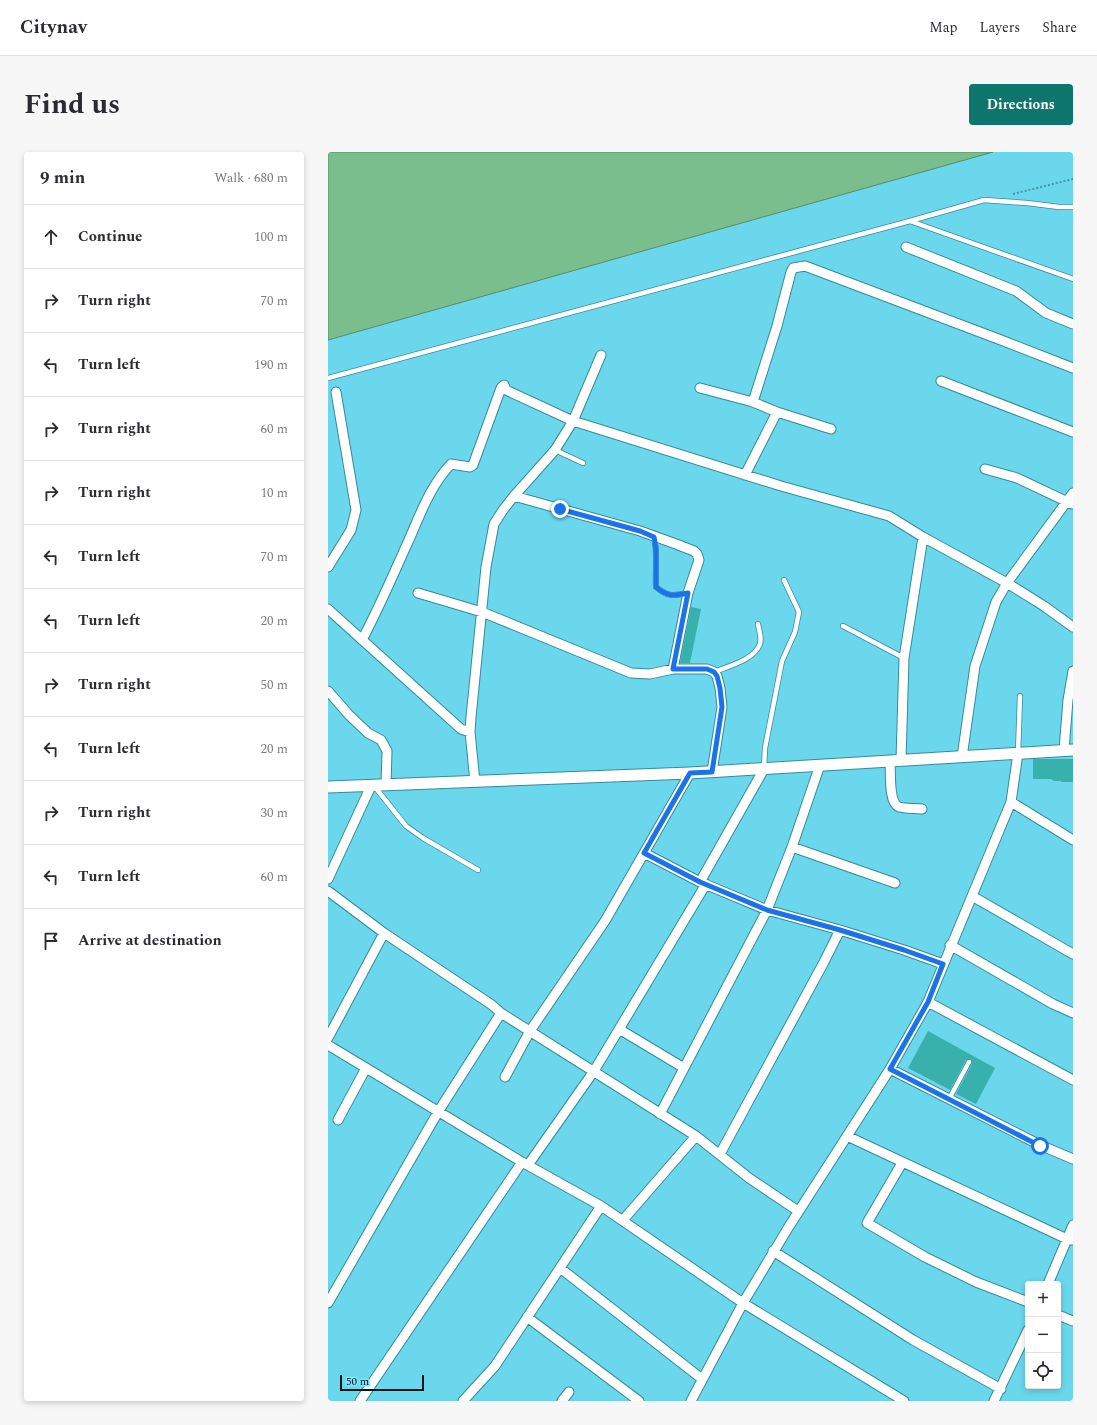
<!DOCTYPE html>
<meta charset="utf-8">
<style>
body{margin:0;font-family:Spectral,serif;background:#f7f7f7;color:#2b2b33}
.controls{position:absolute;right:12px;bottom:12px;display:grid;overflow:hidden;border-radius:4px;box-shadow:0 2px 6px #0003}
.controls button{width:36px;height:36px;display:grid;place-items:center;padding:0;border:0;border-bottom:1px solid #e1e1e2;background:#fff;color:#2b2b33;font:20px sans-serif}
.scale{position:absolute;left:12px;bottom:10px;width:84px;box-sizing:border-box;padding-left:4px;border:2px solid #001519;border-top:0;font-size:11px;line-height:14px;white-space:nowrap;color:#001519;-webkit-text-stroke:3px #77e4fa;paint-order:stroke}
.stop{position:absolute;width:12px;height:12px;margin:-9px;border:3px solid #1a73e8;border-radius:50%;background:#fff}
.stop.end{background:#1a73e8;border-color:#fff;box-shadow:0 1px 4px #0008}
.list{margin:0;padding:0;list-style:none}
h2{display:flex;justify-content:space-between;align-items:center;height:52px;margin:0;padding:0 16px;font-size:17px}
h2 small{font-size:13px;font-weight:400;color:#7c7c81}
.list li{display:grid;grid-template-columns:26px 1fr auto;gap:12px;align-items:center;box-sizing:border-box;height:64px;padding:0 16px;border-top:1px solid #e1e1e2}
.list b{display:block;font-size:15px;white-space:nowrap}
.list em{font-size:13px;font-style:normal;color:#7c7c81}
.icon{flex:none;width:22px;height:22px;fill:none;stroke:currentColor;stroke-width:2;stroke-linecap:round;stroke-linejoin:round}
.map{position:relative;flex:none;width:745px;height:1249px;overflow:hidden;border-radius:4px}
header{display:flex;align-items:center;gap:24px;box-sizing:border-box;height:56px;padding:0 20px;background:#fff;border-bottom:1px solid #e1e1e2}
header strong{font-size:19px}
nav{display:flex;gap:22px;margin-inline-start:auto;font-size:14px}
.intro{display:flex;align-items:center;justify-content:space-between;box-sizing:border-box;height:96px;padding:0 24px}
h1{margin:0;font-size:28px}
.button{padding:10px 18px;border-radius:4px;background:#0f766e;color:#fff;font-size:14px;font-weight:700}
main{display:flex;gap:24px;padding:0 24px}
aside{flex:1;background:#fff;border-radius:4px;box-shadow:0 2px 6px #0003}
.map>svg:first-child{display:block}
.water{fill:#7bbe8d;stroke:#568b6a}
.building{fill:#38b1ad}
.lines{fill:none;stroke-linecap:round;stroke-linejoin:round}
.service-casing{stroke:#358a9a;stroke-width:6}
.minor-casing{stroke:#358a9a;stroke-width:11}
.tertiary-casing{stroke:#358a9a;stroke-width:13}
.path{stroke:#4695a5;stroke-width:2;stroke-dasharray:2 2;stroke-linecap:butt}
.service{stroke:#fff;stroke-width:4.5}
.minor{stroke:#fff;stroke-width:9}
.tertiary{stroke:#fff;stroke-width:11}
.route{stroke:#1a73e8;stroke-width:5}
</style>
<header>
<strong>Citynav</strong>
<nav><a>Map</a><a>Layers</a><a>Share</a></nav>
</header>
<div class="intro"><h1>Find us</h1><a class="button">Directions</a></div>
<main>
<aside>
<h2>9 min<small>Walk · 680 m</small></h2>
<ul class="list">
<li><svg class="icon" aria-label="ahead" viewBox="0 0 24 24"><path d="M12 20V5M6 11l6-6 6 6"/></svg><div><b>Continue</b></div><em>100 m</em></li>
<li><svg class="icon" aria-label="right" viewBox="0 0 24 24"><path d="M7 20v-9h11M14 6l5 5-5 5"/></svg><div><b>Turn right</b></div><em>70 m</em></li>
<li><svg class="icon" aria-label="left" viewBox="0 0 24 24"><path d="M17 20v-9H6M10 6l-5 5 5 5"/></svg><div><b>Turn left</b></div><em>190 m</em></li>
<li><svg class="icon" aria-label="right" viewBox="0 0 24 24"><path d="M7 20v-9h11M14 6l5 5-5 5"/></svg><div><b>Turn right</b></div><em>60 m</em></li>
<li><svg class="icon" aria-label="right" viewBox="0 0 24 24"><path d="M7 20v-9h11M14 6l5 5-5 5"/></svg><div><b>Turn right</b></div><em>10 m</em></li>
<li><svg class="icon" aria-label="left" viewBox="0 0 24 24"><path d="M17 20v-9H6M10 6l-5 5 5 5"/></svg><div><b>Turn left</b></div><em>70 m</em></li>
<li><svg class="icon" aria-label="left" viewBox="0 0 24 24"><path d="M17 20v-9H6M10 6l-5 5 5 5"/></svg><div><b>Turn left</b></div><em>20 m</em></li>
<li><svg class="icon" aria-label="right" viewBox="0 0 24 24"><path d="M7 20v-9h11M14 6l5 5-5 5"/></svg><div><b>Turn right</b></div><em>50 m</em></li>
<li><svg class="icon" aria-label="left" viewBox="0 0 24 24"><path d="M17 20v-9H6M10 6l-5 5 5 5"/></svg><div><b>Turn left</b></div><em>20 m</em></li>
<li><svg class="icon" aria-label="right" viewBox="0 0 24 24"><path d="M7 20v-9h11M14 6l5 5-5 5"/></svg><div><b>Turn right</b></div><em>30 m</em></li>
<li><svg class="icon" aria-label="left" viewBox="0 0 24 24"><path d="M17 20v-9H6M10 6l-5 5 5 5"/></svg><div><b>Turn left</b></div><em>60 m</em></li>
<li><svg class="icon" aria-label="arrive" viewBox="0 0 24 24"><path d="M6 21V4h12l-3 4 3 4H6"/></svg><div><b>Arrive at destination</b></div></li>
</ul>
</aside>
<div class="map">
<svg width="745" height="1249" viewBox="0 0 745 1249">
<rect width="100%" height="100%" fill="#6ad7ec"/>
<!-- water -->
<path class="water" d="M0,0H665L0,188Z"/>
<!-- building -->
<path class="building" d="M363,455L373,457L362,511H352Z
M705,607H745V630H733V629H726L723,627H705Z
M600,879L667,916L648,952L628,942L644,912V908L642,907L638,908L622,938L580,916Z"/>
<g class="lines">
<!-- service casing -->
<g class="service-casing">
<path id="service" d="M582,69L656,48L699,51L731,55H745
M0,226L582,69L745,127
M227,298L255,311
M326,385C330,401 327,418 328,435C340,445 345,444 360,441
M515,474L576,506
M386,520C401,514 426,508 432,492C434,486 431,478 430,472
M690,601L692,544
M436,616L437,596L454,509L467,480L471,460L456,428
M47,635L78,674L95,686L150,718
M621,947L641,910"/>
</g>
<!-- minor casing -->
<g class="minor-casing">
<path id="minor" d="M578,95L688,139L718,161L745,172
M613,229L745,280
M372,236L425,250
M449,260L425,250L449,174L463,120L465,116L477,114L673,188L745,216
M657,317L689,326L744,352
M417,323L449,260L503,277
M186,344L312,379L348,392L366,399L369,402L371,408L360,441L345,517
M0,415L23,378L28,358L8,240
M90,441L154,460L303,521L322,522L345,517H379L386,520L389,524L392,536L394,555L384,620
M0,457L133,577L142,580
M34,488C51,456 65,423 80,390C92,363 102,334 123,312L142,315L145,313L173,236L176,233L178,238L245,269L453,334L561,364L595,385L679,431L716,454L745,475
M0,539L21,563L40,581L53,588L59,599L58,633
M736,598L740,548L745,519
M634,605L647,514L668,450L679,431L745,341
M573,608L576,506L595,385
M562,609C563,619 560,651 571,655C578,657 587,656 594,657
M147,630L142,580L143,565L158,415L166,372L175,358L186,344L227,298L245,269L273,203
M683,650L745,688
M464,695L567,731
M316,701L372,730L439,758L512,778L576,798L615,812
M0,727L43,634
M372,730L436,617
M0,739L56,781L164,853L173,861L368,984L421,1026L470,1059
M644,744L745,802
M622,793L725,852L745,861
M600,850L745,928
M291,877L356,916
M0,886L56,781
M0,893L194,1010L273,1054L415,1151L576,1249
M562,917L712,993L745,1007
M177,925L202,879L277,769L362,621
M332,962L439,758L464,695L492,613
M10,968L38,916
M519,984L739,1087L745,1088
M392,1002L496,810L512,778
M574,1011L539,1071L597,1105L648,1130L700,1150
M200,1013L266,919L378,732
M295,1068L368,984
M445,1099L585,1188L673,1237
M232,1116L374,1227
M720,1132L745,1073
M0,1151L110,960L173,861
M730,1163L745,1169
M199,1165L311,1249
M32,1249L194,1010
M135,1249L167,1214L273,1054
M234,1249L241,1240
M363,1249L415,1151L460,1076L562,917L600,850L683,650L690,601
M666,1249L700,1178"/>
</g>
<!-- tertiary casing -->
<g class="tertiary-casing">
<path id="tertiary" d="M0,635L362,621L745,598"/>
</g>
<!-- path -->
<path class="path" d="M685,42L745,27"/>
<!-- service -->
<use href="#service" class="service"/>
<!-- minor -->
<use href="#minor" class="minor"/>
<!-- tertiary -->
<use href="#tertiary" class="tertiary"/>
</g>
<g class="lines">
<!-- route -->
<path class="route" d="M232,357L312,379L326,385C330,401 327,418 328,435C340,445 345,444 360,441L345,517H379L386,520L389,524L392,536L394,555L384,620L362,621L316,701L372,730L439,758L512,778L576,798L615,812L600,850L562,917L712,994"/>
</g>
</svg>
<div class="controls">
<button>+</button>
<button>−</button>
<button><svg class="icon" aria-label="locate" viewBox="0 0 24 24"><circle cx="12" cy="12" r="6"/><path d="M12 2v4M12 18v4M2 12h4M18 12h4"/></svg></button>
</div>
<div class="scale">50 m</div>
<div class="stop" style="left:712px;top:994px"></div>
<div class="stop end" style="left:232px;top:357px"></div>
</div>
</main>
